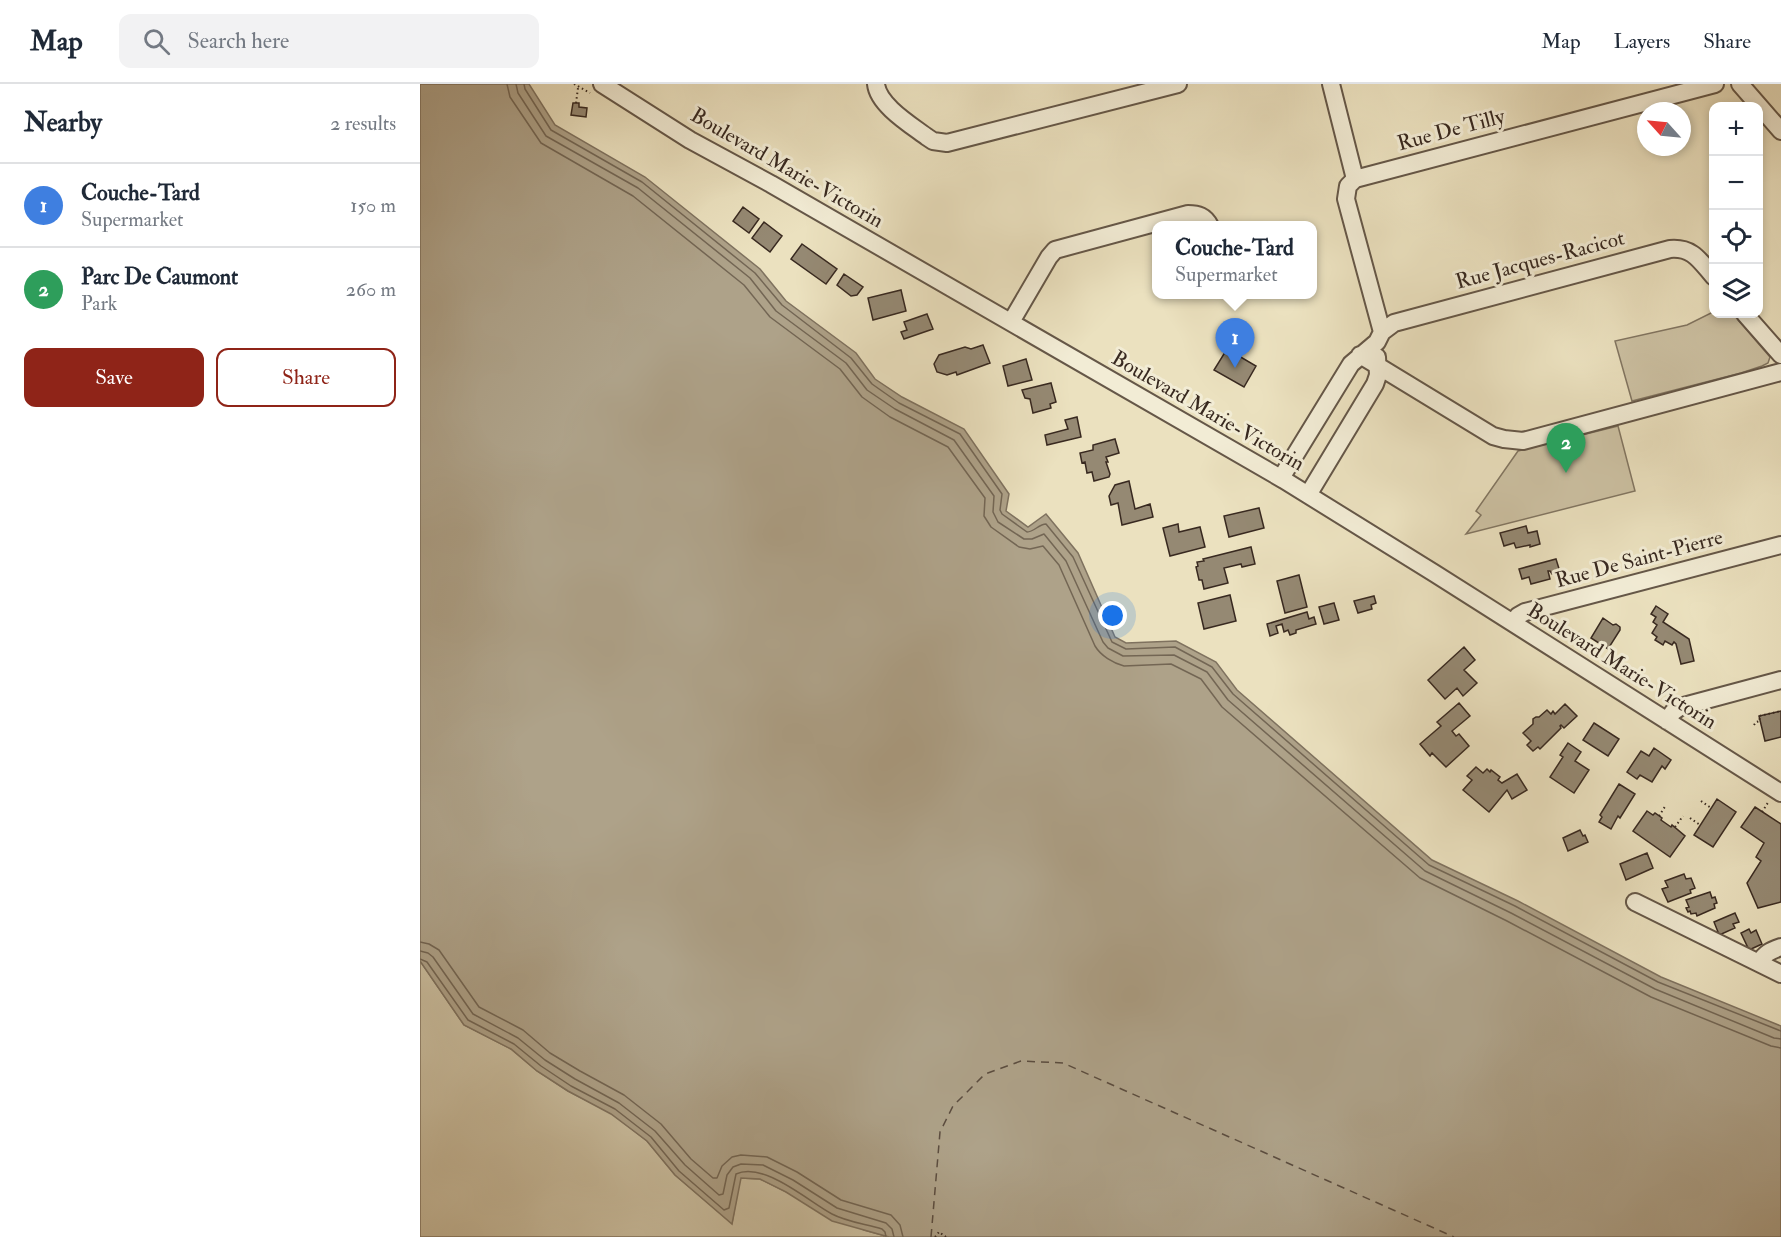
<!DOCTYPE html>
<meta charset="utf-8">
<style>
body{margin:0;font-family:"IM FELL Double Pica",serif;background:#f2f2f3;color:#1f2937}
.controls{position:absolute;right:18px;top:18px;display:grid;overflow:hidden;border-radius:12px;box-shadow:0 3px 9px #0003}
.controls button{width:54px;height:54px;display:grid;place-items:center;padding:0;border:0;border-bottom:2px solid #e0e1e3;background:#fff;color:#1f2937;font:30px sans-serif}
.compass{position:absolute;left:1217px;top:18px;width:54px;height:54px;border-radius:50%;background:#fff;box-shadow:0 3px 9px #0003;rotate:297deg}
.you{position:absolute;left:693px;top:532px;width:21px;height:21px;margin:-15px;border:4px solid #fff;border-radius:50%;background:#1a73e8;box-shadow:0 0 0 9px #1a73e833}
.badge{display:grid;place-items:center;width:39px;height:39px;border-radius:50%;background:#8f2418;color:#fff;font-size:20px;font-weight:700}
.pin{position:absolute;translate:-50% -50px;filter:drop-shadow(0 2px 3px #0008)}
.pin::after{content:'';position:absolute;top:32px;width:21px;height:18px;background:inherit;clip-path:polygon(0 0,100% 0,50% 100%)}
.popup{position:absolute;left:732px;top:137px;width:165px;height:78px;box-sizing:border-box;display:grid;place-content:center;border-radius:12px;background:#fff;filter:drop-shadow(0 2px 4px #0005);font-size:20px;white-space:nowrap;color:#747a83}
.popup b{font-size:22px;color:#1f2937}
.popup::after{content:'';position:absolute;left:50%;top:100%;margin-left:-12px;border:12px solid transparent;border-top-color:#fff}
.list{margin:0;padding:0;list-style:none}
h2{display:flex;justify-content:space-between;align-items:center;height:78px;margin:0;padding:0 24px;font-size:26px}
h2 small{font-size:20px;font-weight:400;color:#747a83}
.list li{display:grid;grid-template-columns:39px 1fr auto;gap:18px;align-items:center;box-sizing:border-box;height:84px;padding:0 24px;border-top:2px solid #e0e1e3}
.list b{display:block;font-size:22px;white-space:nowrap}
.list p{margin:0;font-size:20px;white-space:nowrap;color:#747a83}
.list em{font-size:20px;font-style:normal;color:#747a83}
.actions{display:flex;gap:12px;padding:18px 24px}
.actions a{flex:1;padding:14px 0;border:2px solid #8f2418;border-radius:12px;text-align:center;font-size:21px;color:#8f2418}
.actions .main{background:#8f2418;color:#fff}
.icon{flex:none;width:33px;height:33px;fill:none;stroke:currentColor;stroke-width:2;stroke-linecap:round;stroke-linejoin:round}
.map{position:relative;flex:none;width:1361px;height:1153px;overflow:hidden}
header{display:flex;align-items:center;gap:36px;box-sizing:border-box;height:84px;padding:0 30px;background:#fff;border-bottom:2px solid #e0e1e3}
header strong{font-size:28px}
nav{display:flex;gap:33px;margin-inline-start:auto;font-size:21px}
.search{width:420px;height:54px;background:#f2f2f3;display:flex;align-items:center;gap:15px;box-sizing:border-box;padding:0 21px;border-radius:12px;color:#747a83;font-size:22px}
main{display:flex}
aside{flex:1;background:#fff}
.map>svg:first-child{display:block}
.green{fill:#cdc2a4;stroke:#827662;stroke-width:1.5}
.water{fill:#aea289;stroke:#7f725f;stroke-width:1.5}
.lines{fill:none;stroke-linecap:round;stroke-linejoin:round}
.shore{stroke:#736654;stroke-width:1.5}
.ferry{stroke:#5b4d40;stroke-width:1.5;stroke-dasharray:8 6;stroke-linecap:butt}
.building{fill:#958973;stroke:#382920;stroke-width:1.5}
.minor-casing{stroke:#655748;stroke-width:20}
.path{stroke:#382920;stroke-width:2;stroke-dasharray:1.5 3;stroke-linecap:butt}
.minor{stroke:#f2ecd5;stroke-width:16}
.labels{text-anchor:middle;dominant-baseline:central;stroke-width:6;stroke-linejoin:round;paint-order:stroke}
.street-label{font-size:21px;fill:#382920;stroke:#f2ecd5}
</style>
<header>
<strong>Map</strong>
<div class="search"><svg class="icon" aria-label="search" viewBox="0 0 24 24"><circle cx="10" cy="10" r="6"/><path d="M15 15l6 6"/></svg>Search here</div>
<nav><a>Map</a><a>Layers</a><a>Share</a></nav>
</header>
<main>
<aside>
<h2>Nearby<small>2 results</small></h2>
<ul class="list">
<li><span class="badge" style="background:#3f7fe0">1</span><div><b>Couche-Tard</b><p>Supermarket</p></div><em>150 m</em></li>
<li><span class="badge" style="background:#2e9e5b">2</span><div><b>Parc De Caumont</b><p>Park</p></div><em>260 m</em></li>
</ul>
<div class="actions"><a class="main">Save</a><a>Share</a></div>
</aside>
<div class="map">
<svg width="1361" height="1153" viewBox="0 0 1361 1153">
<rect width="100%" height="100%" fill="#ebe1bf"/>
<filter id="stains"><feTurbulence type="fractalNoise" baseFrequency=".00333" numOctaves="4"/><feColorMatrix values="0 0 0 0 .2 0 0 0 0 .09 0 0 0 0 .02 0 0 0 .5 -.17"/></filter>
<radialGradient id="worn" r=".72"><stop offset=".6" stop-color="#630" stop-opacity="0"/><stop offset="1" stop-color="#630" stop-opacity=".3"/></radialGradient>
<!-- green -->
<path class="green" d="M1293,228L1294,230H1313L1350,273L1348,279L1342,282L1321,289L1212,317L1195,257L1267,241Z
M1198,342L1215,407L1046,450L1061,431L1056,427L1098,367Z
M0,877L44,941L91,965L117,987L148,1007L191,1029L227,1057L255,1091L312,1139L320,1094L340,1095L444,1146L469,1153H0Z"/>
<!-- water -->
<path class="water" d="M0,0H109L135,41L225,93L340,185L366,217L436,269L455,295L482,313L544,345L589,410L586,427L608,443L626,430L658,469L695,553L706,559L756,557L796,578L817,606L1012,776L1098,817L1241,893L1361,942V1153H469L412,1137L366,1108L340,1095L321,1094L312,1140L255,1091L227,1057L191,1030L148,1007L117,987L91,965L44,941L0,877Z"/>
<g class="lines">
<!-- shore -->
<path class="shore" d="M87,0L90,13L121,59L213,112L324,201L350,233L420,285L442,313L470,333L528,363L565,414L564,432L571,443L599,463L610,465L623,462L639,481L675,562C681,572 693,579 704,582L751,580L781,595L802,623L1000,794L1087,837L1231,913L1351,962L1361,964
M96,0L98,9L126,52L218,104L330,194L356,227L426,279L447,306L475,325L534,356L574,412L573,428L578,438L604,455H612L624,450L646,477L683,558L688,564L703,572L754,571L787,588L808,616L1005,787L1091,829L1235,905L1354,954L1361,955
M104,0L105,5L131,46L222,98L335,189L362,221L431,274L452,300L479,319L540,350L582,410L580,426L582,430L607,448C614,448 619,440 626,440L653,473L692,558L706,565L755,563L792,583L813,610L1009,781L1095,822L1238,898L1361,947
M0,858L9,860L19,866L59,923L103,946L130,969L160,987L204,1011L241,1040L271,1075L293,1094H297L302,1082L312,1073L321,1071L347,1073L377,1088L421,1116L471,1131L480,1141L483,1153
M0,867L8,869L13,873L53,930L98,954L125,976L155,995L199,1019L235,1047L265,1081L299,1111L303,1110L307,1091L313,1083L321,1080L343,1081L373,1096L417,1124L466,1139L472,1145L474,1153
M0,875L7,878L48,936L94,960L121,982L151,1002L195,1025L231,1053L259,1087L304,1126L309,1124L316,1090C344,1077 389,1118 412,1130C427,1138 446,1140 462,1145L465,1148L466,1153"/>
<!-- ferry -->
<path class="ferry" d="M511,1153L520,1048L533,1022L565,990L601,977L643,979L1034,1153"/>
</g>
<!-- building -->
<path class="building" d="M153,19H159V23L167,24L166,33L151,31Z
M323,123L339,135L329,149L313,137Z
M344,138L362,152L350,168L332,154Z
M382,160L417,185L406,200L371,175Z
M424,190L443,203L437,211L431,212L417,201Z
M481,206L486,227L453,236L448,214Z
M507,230L513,245L484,255L481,248L487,246L484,238Z
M563,261L570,279L537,291L536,288L527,291L517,288L514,280L519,271L545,263L551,265Z
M807,265L836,282L824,303L794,286Z
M606,275L612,296L588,302L583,282Z
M631,299L636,318L630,320L631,324L613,329L610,315L605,314L602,306Z
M657,333L661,353L627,361L625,351L648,345L645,336Z
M695,355L699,369L686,373L688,378H686L690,390L689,393L674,397L672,388L667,389L665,378L662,379L660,369L673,366V361Z
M709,397L715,425L730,420L733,433L702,441L698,419L691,421L689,412L695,401Z
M839,424L844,444L809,453L804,432Z
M758,440L759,448L780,443L785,463L750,472L743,444Z
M1106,442L1108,449L1117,447L1120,460L1110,463V461L1096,464L1094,459L1084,462L1080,449Z
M831,463L835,480L822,483L821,480L804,484L808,499L784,505L782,496H779L776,483L778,482L777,478L784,477L783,475Z
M1136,475L1140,488L1132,490L1130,487H1128L1130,495L1111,500L1109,493L1102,495L1099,485Z
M879,491L887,523L865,529L857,497Z
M810,511L816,537L784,545L778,519Z
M954,512L956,519L951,521L952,525L938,529L934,517Z
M914,519L919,536L904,540L899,523Z
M1236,522L1248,530L1243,538L1269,555L1274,577L1261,580L1256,560L1254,558L1252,561L1245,557L1243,561L1235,556L1237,553L1232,549L1237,541L1233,538L1236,533L1231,530Z
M887,528L889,535L894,533L896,540L876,546V549L870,551L868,546L864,548L862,540L856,542L858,549L850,552L847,540Z
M1183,534L1193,541L1196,540L1200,543V546L1188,565L1171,554Z
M1044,563L1055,576L1044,586L1057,599L1043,612L1037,604L1025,615L1008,596Z
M1039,619L1050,632L1032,647L1036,652L1039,650L1049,662L1026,683L1012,669L1010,672L1000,660L1021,642L1017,638Z
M1145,620L1157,632L1144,644L1141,641L1140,642L1141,644L1120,665L1118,663L1113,667L1107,661L1111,657L1103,649L1113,640V635L1116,633H1119L1127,626L1131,630L1133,627L1135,630Z
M1361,627V653L1345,657L1339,632Z
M1174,639L1199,655L1188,672L1163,656Z
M1148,659L1161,668L1155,677L1169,686L1154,709L1130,693L1143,673L1140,671Z
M1234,664L1251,676L1245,685L1242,682L1232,698L1220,691L1217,695L1207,688L1221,667L1229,672Z
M1056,683L1063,689L1067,685L1070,688L1071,686L1080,693L1078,696L1082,699L1097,690L1107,706L1092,715L1087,706L1069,728L1043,706L1052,696L1047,692Z
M1199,700L1215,710L1200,734L1198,732L1191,745L1179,738L1182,733L1180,731Z
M1297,715L1316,728L1293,763L1274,751Z
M1335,723L1361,740V818L1338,824L1327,799L1341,777L1336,773L1344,759L1321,743Z
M1227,727L1233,731L1235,729L1242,734L1241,736L1251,743L1252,741L1265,752L1250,773L1213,747Z
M1160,746L1163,752L1165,751L1168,758L1148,767L1143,754Z
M1227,769L1233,784L1206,796L1200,780Z
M1264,790L1266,795L1271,794L1275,804L1270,806L1271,809L1248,818L1242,805L1248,803L1245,797Z
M1290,808L1292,814L1295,813L1297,819L1294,820L1295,824L1277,832L1276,829L1271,830L1270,827L1268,828L1266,824L1269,823L1266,816Z
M1315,829L1319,838L1313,840L1315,844L1297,852L1295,849L1298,848L1294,838Z
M1329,845L1331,849L1336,846L1342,860L1329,866L1321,849Z"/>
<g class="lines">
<!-- minor casing -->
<g class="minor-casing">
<path id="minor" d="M182,0L270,56L351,100L864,396L1014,489L1361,709
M456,0C458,21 491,41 507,53L513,57L527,59L758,0
M911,0L935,95
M1320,0L1361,47
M1325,230L1361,271
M591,238L629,173L635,166L768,130C778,130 785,132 790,142
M962,248L926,115L928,102L935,95L1295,0
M940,271L1073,352L1084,355L1103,357L1361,288
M861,394L931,280L957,258L962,248L974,239L1250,165C1273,163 1280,177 1294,193
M888,411L955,300L958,291L957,273
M1093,539L1098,532L1105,528L1361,461
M1247,637L1253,628L1260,623L1361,596
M1215,818L1361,890
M1339,879C1345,869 1350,867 1361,863"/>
</g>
<!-- path -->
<path class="path" d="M154,0L170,9
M156,19L158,4
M1334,641L1336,638L1340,637L1339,632L1361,627
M1281,717L1291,724
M1342,728L1349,717
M1239,732L1246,721
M1270,734L1280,741
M1255,743L1263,732
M515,1153L519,1148L526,1153"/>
<!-- minor -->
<use href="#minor" class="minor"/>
</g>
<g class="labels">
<!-- street labels -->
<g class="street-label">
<text transform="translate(1031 46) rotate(-15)">Rue De Tilly</text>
<text transform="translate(367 84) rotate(30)">Boulevard Marie-Victorin</text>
<text transform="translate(1120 176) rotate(-15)">Rue Jacques-Racicot</text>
<text transform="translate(788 327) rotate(30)">Boulevard Marie-Victorin</text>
<text transform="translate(1219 475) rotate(-15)">Rue De Saint-Pierre</text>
<text transform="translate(1202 582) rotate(32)">Boulevard Marie-Victorin</text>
</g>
</g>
<rect width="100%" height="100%" filter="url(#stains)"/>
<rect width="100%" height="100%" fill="url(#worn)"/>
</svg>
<div class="controls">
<button>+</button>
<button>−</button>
<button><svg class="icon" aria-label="locate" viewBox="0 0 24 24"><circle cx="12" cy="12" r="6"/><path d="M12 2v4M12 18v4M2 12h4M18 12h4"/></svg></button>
<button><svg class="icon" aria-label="layers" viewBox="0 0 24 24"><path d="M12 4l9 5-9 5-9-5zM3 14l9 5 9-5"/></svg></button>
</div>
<svg class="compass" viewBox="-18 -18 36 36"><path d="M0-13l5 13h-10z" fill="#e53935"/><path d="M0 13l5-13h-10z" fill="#747a83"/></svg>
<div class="you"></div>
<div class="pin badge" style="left:815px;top:284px;background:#3f7fe0">1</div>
<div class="popup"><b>Couche-Tard</b>Supermarket</div>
<div class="pin badge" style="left:1146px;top:389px;background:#2e9e5b">2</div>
</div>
</main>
